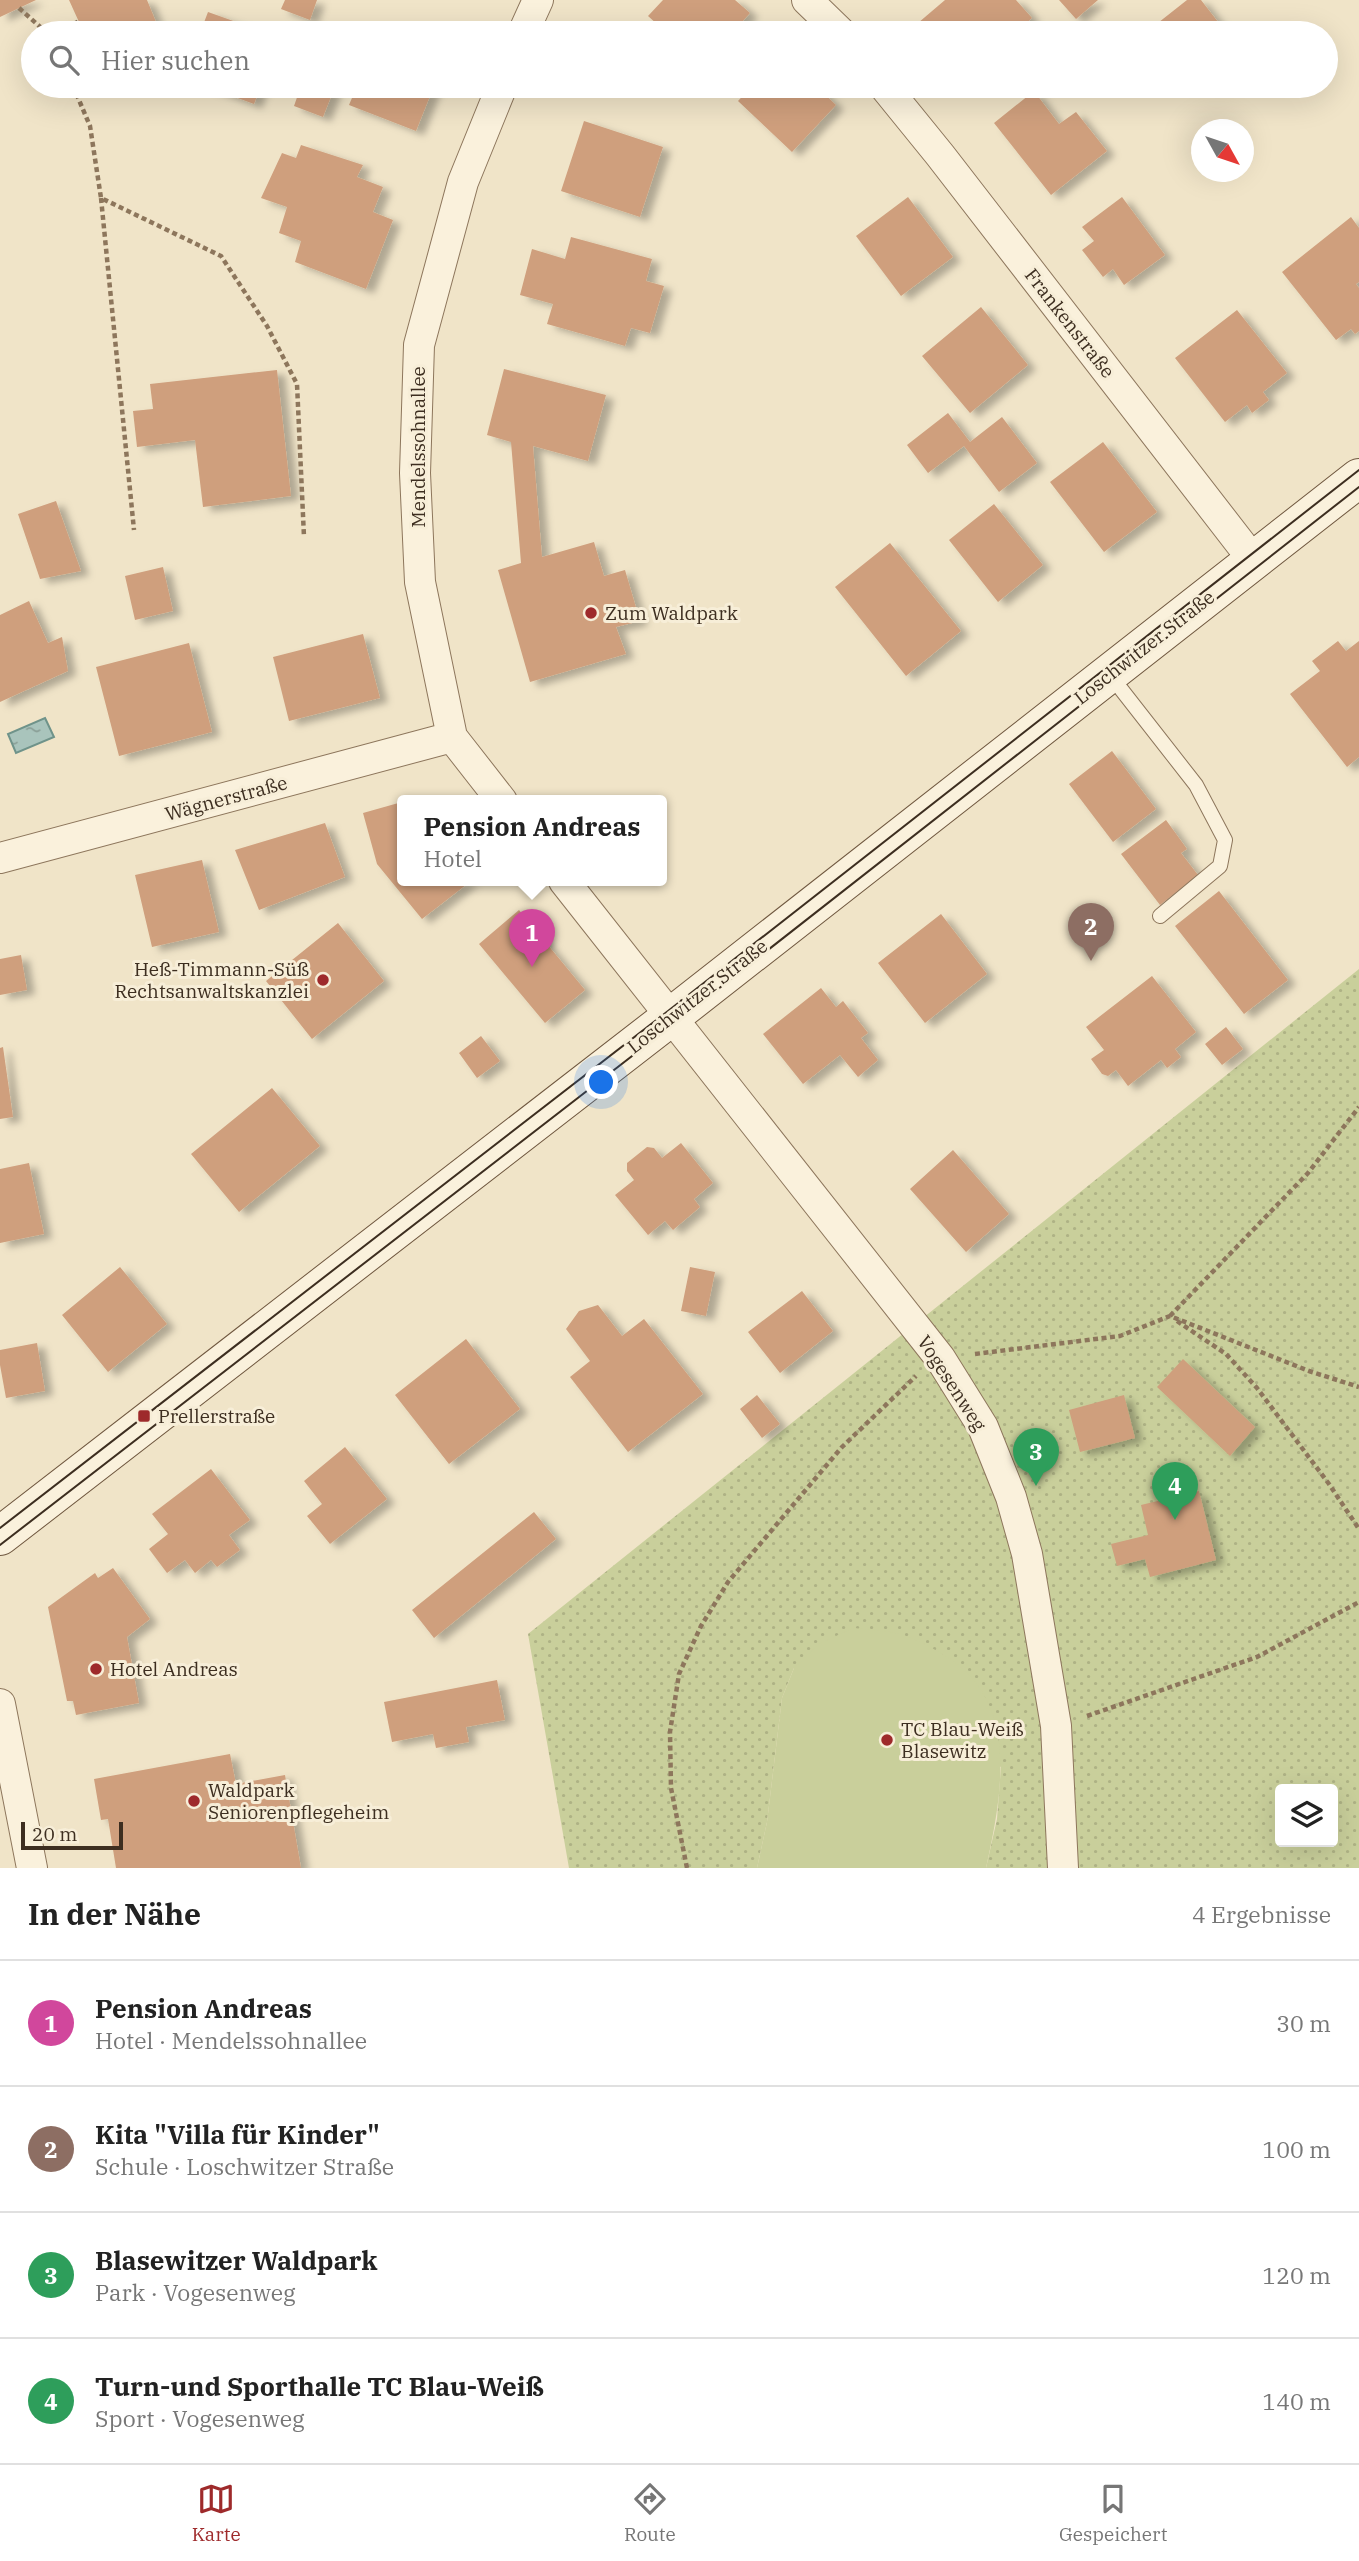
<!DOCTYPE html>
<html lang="de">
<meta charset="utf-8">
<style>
body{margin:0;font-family:"IBM Plex Serif",serif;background:#f6f6f6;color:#222}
.controls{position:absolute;right:21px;bottom:21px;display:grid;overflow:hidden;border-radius:7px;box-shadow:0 7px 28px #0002}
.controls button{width:63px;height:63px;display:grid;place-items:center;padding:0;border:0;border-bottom:2px solid #e0e0e0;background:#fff;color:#222;font:35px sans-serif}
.compass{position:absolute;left:1191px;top:119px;width:63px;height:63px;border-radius:50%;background:#fff;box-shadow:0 7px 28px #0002;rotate:130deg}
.scale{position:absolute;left:21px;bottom:18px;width:102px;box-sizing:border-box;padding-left:7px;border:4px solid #3d2e20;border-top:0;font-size:19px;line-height:24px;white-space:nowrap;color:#3d2e20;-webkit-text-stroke:5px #f7eed8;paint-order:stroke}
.you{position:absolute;left:602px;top:1083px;width:24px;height:24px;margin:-18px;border:5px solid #fff;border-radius:50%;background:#1a73e8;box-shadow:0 0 0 10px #1a73e833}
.badge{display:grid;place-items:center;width:46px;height:46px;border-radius:50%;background:#9e2a2b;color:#fff;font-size:23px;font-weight:700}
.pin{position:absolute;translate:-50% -58px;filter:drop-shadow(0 2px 4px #0008)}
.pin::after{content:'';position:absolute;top:37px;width:24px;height:21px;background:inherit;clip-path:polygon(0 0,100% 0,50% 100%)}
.popup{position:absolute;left:397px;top:795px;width:270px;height:91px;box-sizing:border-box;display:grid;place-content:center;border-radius:7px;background:#fff;filter:drop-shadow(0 2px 5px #0005);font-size:23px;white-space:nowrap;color:#767676}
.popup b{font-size:26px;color:#222}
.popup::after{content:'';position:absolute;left:50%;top:100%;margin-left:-14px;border:14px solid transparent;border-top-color:#fff}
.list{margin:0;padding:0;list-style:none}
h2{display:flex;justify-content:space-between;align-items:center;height:91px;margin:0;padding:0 28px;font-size:30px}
h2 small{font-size:23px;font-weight:400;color:#767676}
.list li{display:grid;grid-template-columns:46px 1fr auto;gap:21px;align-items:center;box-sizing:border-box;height:126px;padding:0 28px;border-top:2px solid #e0e0e0}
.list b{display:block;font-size:26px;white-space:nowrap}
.list p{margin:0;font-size:23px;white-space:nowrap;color:#767676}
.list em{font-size:23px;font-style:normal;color:#767676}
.icon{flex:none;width:38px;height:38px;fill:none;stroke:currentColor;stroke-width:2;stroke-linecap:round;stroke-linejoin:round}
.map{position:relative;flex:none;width:1359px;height:1868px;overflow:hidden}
.search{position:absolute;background:#fff;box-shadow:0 7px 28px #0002;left:21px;right:21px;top:21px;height:77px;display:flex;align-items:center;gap:18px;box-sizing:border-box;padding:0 24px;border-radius:38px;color:#767676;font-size:26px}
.sheet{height:595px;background:#fff}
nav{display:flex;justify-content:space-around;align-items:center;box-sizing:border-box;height:98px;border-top:2px solid #e0e0e0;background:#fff;font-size:19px;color:#767676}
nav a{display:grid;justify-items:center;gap:4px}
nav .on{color:#9e2a2b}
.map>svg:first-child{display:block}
.park{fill:url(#park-dots);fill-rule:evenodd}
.pitch{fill:#c9cf9b}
.water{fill:url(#water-ripples);stroke:#6f938a;stroke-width:2}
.building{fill:#cf9f7d;filter:url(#shadow)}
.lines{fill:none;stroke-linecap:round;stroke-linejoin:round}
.lane-casing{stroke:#8d765c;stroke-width:16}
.street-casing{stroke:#8d765c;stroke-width:32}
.secondary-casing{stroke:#6f573f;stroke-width:40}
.path{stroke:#8d765c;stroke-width:4.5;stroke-dasharray:5 3.5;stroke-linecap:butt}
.lane{stroke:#faf1dc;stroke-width:14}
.street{stroke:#faf1dc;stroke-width:30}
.secondary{stroke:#faf1dc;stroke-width:38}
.tram{stroke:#3d2e20;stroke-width:2}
.poi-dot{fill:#9e2a2b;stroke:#f7eed8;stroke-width:2.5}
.labels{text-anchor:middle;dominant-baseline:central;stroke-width:6;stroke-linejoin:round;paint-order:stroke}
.street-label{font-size:19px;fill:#3d2e20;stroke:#f7eed8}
.poi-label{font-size:19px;fill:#3d2e20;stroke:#f7eed8;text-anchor:start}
</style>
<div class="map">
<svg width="1359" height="1868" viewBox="0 0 1359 1868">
<defs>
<pattern id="park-dots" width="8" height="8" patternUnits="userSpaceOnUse" patternTransform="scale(1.75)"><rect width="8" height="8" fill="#c9cf9b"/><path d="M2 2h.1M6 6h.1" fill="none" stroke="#aeb285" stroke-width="1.8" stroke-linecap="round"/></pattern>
<pattern id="water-ripples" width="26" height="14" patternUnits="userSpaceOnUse" patternTransform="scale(1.75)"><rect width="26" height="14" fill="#a9c4bc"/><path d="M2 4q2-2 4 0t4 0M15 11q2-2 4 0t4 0" fill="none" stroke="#8ba098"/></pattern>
<filter id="shadow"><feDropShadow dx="8" dy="4.5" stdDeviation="3.5" flood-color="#0004"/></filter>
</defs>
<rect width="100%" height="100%" fill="#f0e4c8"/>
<!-- park -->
<path class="park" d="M1359,969V1868H986L997,1819L1001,1767L794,1668L782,1698L767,1822L757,1868H569L528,1634ZM1280,1789H1333V1842H1280Z"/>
<!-- pitch -->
<path class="pitch" d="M853,1628C865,1629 878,1630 890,1632C909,1635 927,1645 944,1655C1021,1701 1002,1794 986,1868H757L767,1822L782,1698L794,1668L819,1644Z"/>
<!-- water -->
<path class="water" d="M45,718L54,737L16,753L8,734Z"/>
<!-- building -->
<path class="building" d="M0,0H36L0,17Z
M69,0H147L156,22L131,33H84Z
M285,0H317L310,20L281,9Z
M663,0H735L750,13L732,33H667L648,16Z
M945,0H1016L1032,18L1015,33H927L918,23Z
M1059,0H1098L1076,19Z
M1187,0H1201L1225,31L1222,33H1151L1149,30Z
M208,12L267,33H200Z
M205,86H261L254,104Z
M301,86H325L334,89L323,117L294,106Z
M357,86H434L416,131L349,105Z
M752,86H816L836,105L792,152L738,101Z
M1034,91L1059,124L1076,112L1107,151L1051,195L994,123Z
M584,121L663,147L640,217L561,191Z
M301,145L363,165L357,177L383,187L373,212L393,220L366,289L295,262L301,241L279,233L287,207L261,198L282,153L296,158Z
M908,197L953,257L901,296L856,236Z
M1122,197L1165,255L1124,285L1113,269L1103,277L1082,250L1094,241L1082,227Z
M1351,217L1359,228V282L1356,284L1359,288V331L1355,334L1351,329L1336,340L1282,272Z
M571,237L652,259L646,281L664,286L650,333L631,328L625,346L547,324L553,304L520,295L532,249L565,259Z
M981,307L1028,365L970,413L922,356Z
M1237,310L1287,373L1263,392L1269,400L1252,413L1247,405L1225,422L1175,358Z
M504,369L606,395L588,461L533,446L542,557L594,542L604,576L625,570L640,621L616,627L626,654L530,682L498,570L521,563L511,442L487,435Z
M277,370L291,496L203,507L195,440L137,447L133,411L153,409L150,384Z
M948,413L970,442L1002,417L1037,463L999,492L964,446L928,473L907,445Z
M1103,442L1157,512L1104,552L1050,482Z
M56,501L81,571L40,579L18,514Z
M994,504L1043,565L998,602L949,540Z
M890,543L961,631L906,676L835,587Z
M163,567L173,611L135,620L125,576Z
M29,601L48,643L62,637L68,671L0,702V615Z
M363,634L380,698L289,721L273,657Z
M1338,641L1346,651L1359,641V757L1347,767L1290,694L1320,671L1312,661Z
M189,643L212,732L119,756L96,667Z
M1112,751L1156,809L1113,842L1069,784Z
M402,802V881H471L422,919L377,864L363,813Z
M1166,820L1187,849L1181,853L1198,875L1160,905L1121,854Z
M325,823L345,877L259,910L235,850Z
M202,860L219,932L152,947L135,875Z
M1219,891L1288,980L1244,1014L1175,926Z
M519,910L585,990L545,1023L479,944Z
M941,914L987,974L925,1023L878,963Z
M338,923L384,981L312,1039L266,981Z
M21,955L27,990L0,995V959Z
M1152,976L1196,1032L1175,1049L1181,1057L1167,1068L1161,1060L1128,1086L1116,1070L1108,1076L1102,1074L1091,1059L1104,1050L1086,1027Z
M821,988L836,1007L843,1001L868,1033L861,1038L878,1060L858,1077L840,1055L803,1084L763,1034Z
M1226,1027L1243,1049L1222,1065L1205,1044Z
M481,1036L500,1061L477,1078L459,1053Z
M3,1047L13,1117L0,1119V1048Z
M272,1088L320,1146L239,1212L191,1154Z
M681,1143L713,1183L694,1199L700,1207L673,1230L665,1221L648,1235L615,1195L634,1180L627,1171V1163L647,1147L654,1148L662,1158Z
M953,1150L1009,1214L966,1252L910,1189Z
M29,1163L44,1234L0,1243V1169Z
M120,1267L167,1324L108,1372L62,1315Z
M690,1267L715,1272L706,1316L681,1311Z
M802,1291L833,1331L780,1373L748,1332Z
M598,1305L622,1336L644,1319L703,1394L628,1452L570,1377L590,1361L566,1329L579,1311Z
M466,1339L520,1409L449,1464L395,1395Z
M37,1343L45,1391L6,1398L0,1365V1350Z
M1183,1359L1255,1427L1230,1456L1157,1387Z
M757,1395L780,1424L762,1438L740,1409Z
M1124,1395L1135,1438L1080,1452L1069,1410Z
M345,1447L387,1499L330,1544L307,1516L322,1504L304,1481Z
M211,1469L250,1520L229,1535L240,1550L217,1567L211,1560L195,1573L185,1560L167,1573L149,1549L168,1534L152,1514Z
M1199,1491L1216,1560L1150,1577L1145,1559L1117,1566L1111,1544L1148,1535L1141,1505Z
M534,1512L556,1539L434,1638L412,1610Z
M113,1568L150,1619L127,1637L139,1703L76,1715L73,1701H67L48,1607L95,1573L98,1578Z
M497,1680L505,1720L466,1727L469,1742L436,1748L433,1734L392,1742L384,1702Z
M230,1754L236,1784L285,1775L301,1868H116L108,1819L101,1820L94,1779Z"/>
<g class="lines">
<!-- lane casing -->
<g class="lane-casing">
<path id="lane" d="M1110,675L1196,785L1225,840L1220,866L1160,916"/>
</g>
<!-- street casing -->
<g class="street-casing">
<path id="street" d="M807,0L841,33
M523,33L538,0
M884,86L940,155L1254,561
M502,801L452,737L420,582L415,473L419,345L463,182L502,86
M0,858L452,737
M564,881L940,1358L983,1427L1011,1497L1027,1554L1056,1726L1063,1868
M0,1704L32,1868"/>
</g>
<!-- secondary casing -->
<g class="secondary-casing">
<path id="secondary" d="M0,1536L672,1016L1359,478"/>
</g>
<!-- path -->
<path class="path" d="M19,8L47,33
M59,33L79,21
M73,86L90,126L101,198L221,256L267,326L297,384L304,537
M101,198L134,530
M1170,1316L1308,1173L1359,1107
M1177,1321L1226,1354L1257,1388L1329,1484L1359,1529
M975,1354L1120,1336L1170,1316L1309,1371L1359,1387
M1087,1716L1257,1657L1359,1602
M687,1868L671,1788L670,1732L679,1674L701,1626L728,1582L842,1447L916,1376"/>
<!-- lane -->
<use href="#lane" class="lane"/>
<!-- street -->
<use href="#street" class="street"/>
<!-- secondary -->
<use href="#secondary" class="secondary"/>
<!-- tram -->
<path class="tram" d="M0,1528L668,1011L1359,470
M0,1545L676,1022L1359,487"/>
</g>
<!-- markers -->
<g class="poi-dot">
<circle cx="591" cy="613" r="7"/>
<circle cx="323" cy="980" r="7"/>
<rect x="137" y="1409" width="14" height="14" rx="3.5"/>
<circle cx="96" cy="1669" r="7"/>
<circle cx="887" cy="1740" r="7"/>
<circle cx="194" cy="1801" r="7"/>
</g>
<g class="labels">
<!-- street labels -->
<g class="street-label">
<text transform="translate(1070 323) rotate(52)">Frankenstraße</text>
<text transform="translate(418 447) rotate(-90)">Mendelssohnallee</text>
<text transform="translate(1144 647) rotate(-38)">Loschwitzer Straße</text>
<text transform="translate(226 798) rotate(-15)">Wägnerstraße</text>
<text transform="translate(697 996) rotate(-38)">Loschwitzer Straße</text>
<text transform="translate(952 1383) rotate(57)">Vogesenweg</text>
</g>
<!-- poi labels -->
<g class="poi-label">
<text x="605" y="613">Zum Waldpark</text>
<text x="309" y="969" text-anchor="end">Heß-Timmann-Süß<tspan x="309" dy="22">Rechtsanwaltskanzlei</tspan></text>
<text x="158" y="1416">Prellerstraße</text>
<text x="110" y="1669">Hotel Andreas</text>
<text x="901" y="1729">TC Blau-Weiß<tspan x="901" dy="22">Blasewitz</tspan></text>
<text x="208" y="1790">Waldpark<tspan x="208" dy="22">Seniorenpflegeheim</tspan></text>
</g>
</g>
</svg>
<div class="controls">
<button><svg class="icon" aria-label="layers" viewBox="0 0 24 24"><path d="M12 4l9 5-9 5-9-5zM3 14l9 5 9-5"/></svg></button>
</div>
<svg class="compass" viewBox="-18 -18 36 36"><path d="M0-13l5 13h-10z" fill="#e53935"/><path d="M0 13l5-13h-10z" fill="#767676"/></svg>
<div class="scale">20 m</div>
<div class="you"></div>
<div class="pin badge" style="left:532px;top:967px;background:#d1479c">1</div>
<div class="popup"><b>Pension Andreas</b>Hotel</div>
<div class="pin badge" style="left:1091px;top:961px;background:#8d6e63">2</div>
<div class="pin badge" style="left:1036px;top:1486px;background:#2e9e5b">3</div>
<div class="pin badge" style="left:1175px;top:1520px;background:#2e9e5b">4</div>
<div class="search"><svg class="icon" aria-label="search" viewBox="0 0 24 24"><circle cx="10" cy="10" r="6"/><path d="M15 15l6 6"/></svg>Hier suchen</div>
</div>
<section class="sheet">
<h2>In der Nähe<small>4 Ergebnisse</small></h2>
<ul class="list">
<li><span class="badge" style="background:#d1479c">1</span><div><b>Pension Andreas</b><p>Hotel · Mendelssohnallee</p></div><em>30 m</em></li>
<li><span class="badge" style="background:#8d6e63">2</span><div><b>Kita &quot;Villa für Kinder&quot;</b><p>Schule · Loschwitzer Straße</p></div><em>100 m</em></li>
<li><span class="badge" style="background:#2e9e5b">3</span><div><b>Blasewitzer Waldpark</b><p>Park · Vogesenweg</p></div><em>120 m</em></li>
<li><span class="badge" style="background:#2e9e5b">4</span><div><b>Turn-und Sporthalle TC Blau-Weiß</b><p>Sport · Vogesenweg</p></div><em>140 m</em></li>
</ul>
</section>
<nav>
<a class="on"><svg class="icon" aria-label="map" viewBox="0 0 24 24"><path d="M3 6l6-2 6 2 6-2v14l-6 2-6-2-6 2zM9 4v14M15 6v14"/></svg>Karte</a>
<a><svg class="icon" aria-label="directions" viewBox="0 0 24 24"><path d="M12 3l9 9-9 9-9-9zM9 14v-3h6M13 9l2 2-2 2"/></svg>Route</a>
<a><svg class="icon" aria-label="saved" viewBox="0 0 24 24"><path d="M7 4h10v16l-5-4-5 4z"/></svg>Gespeichert</a>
</nav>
